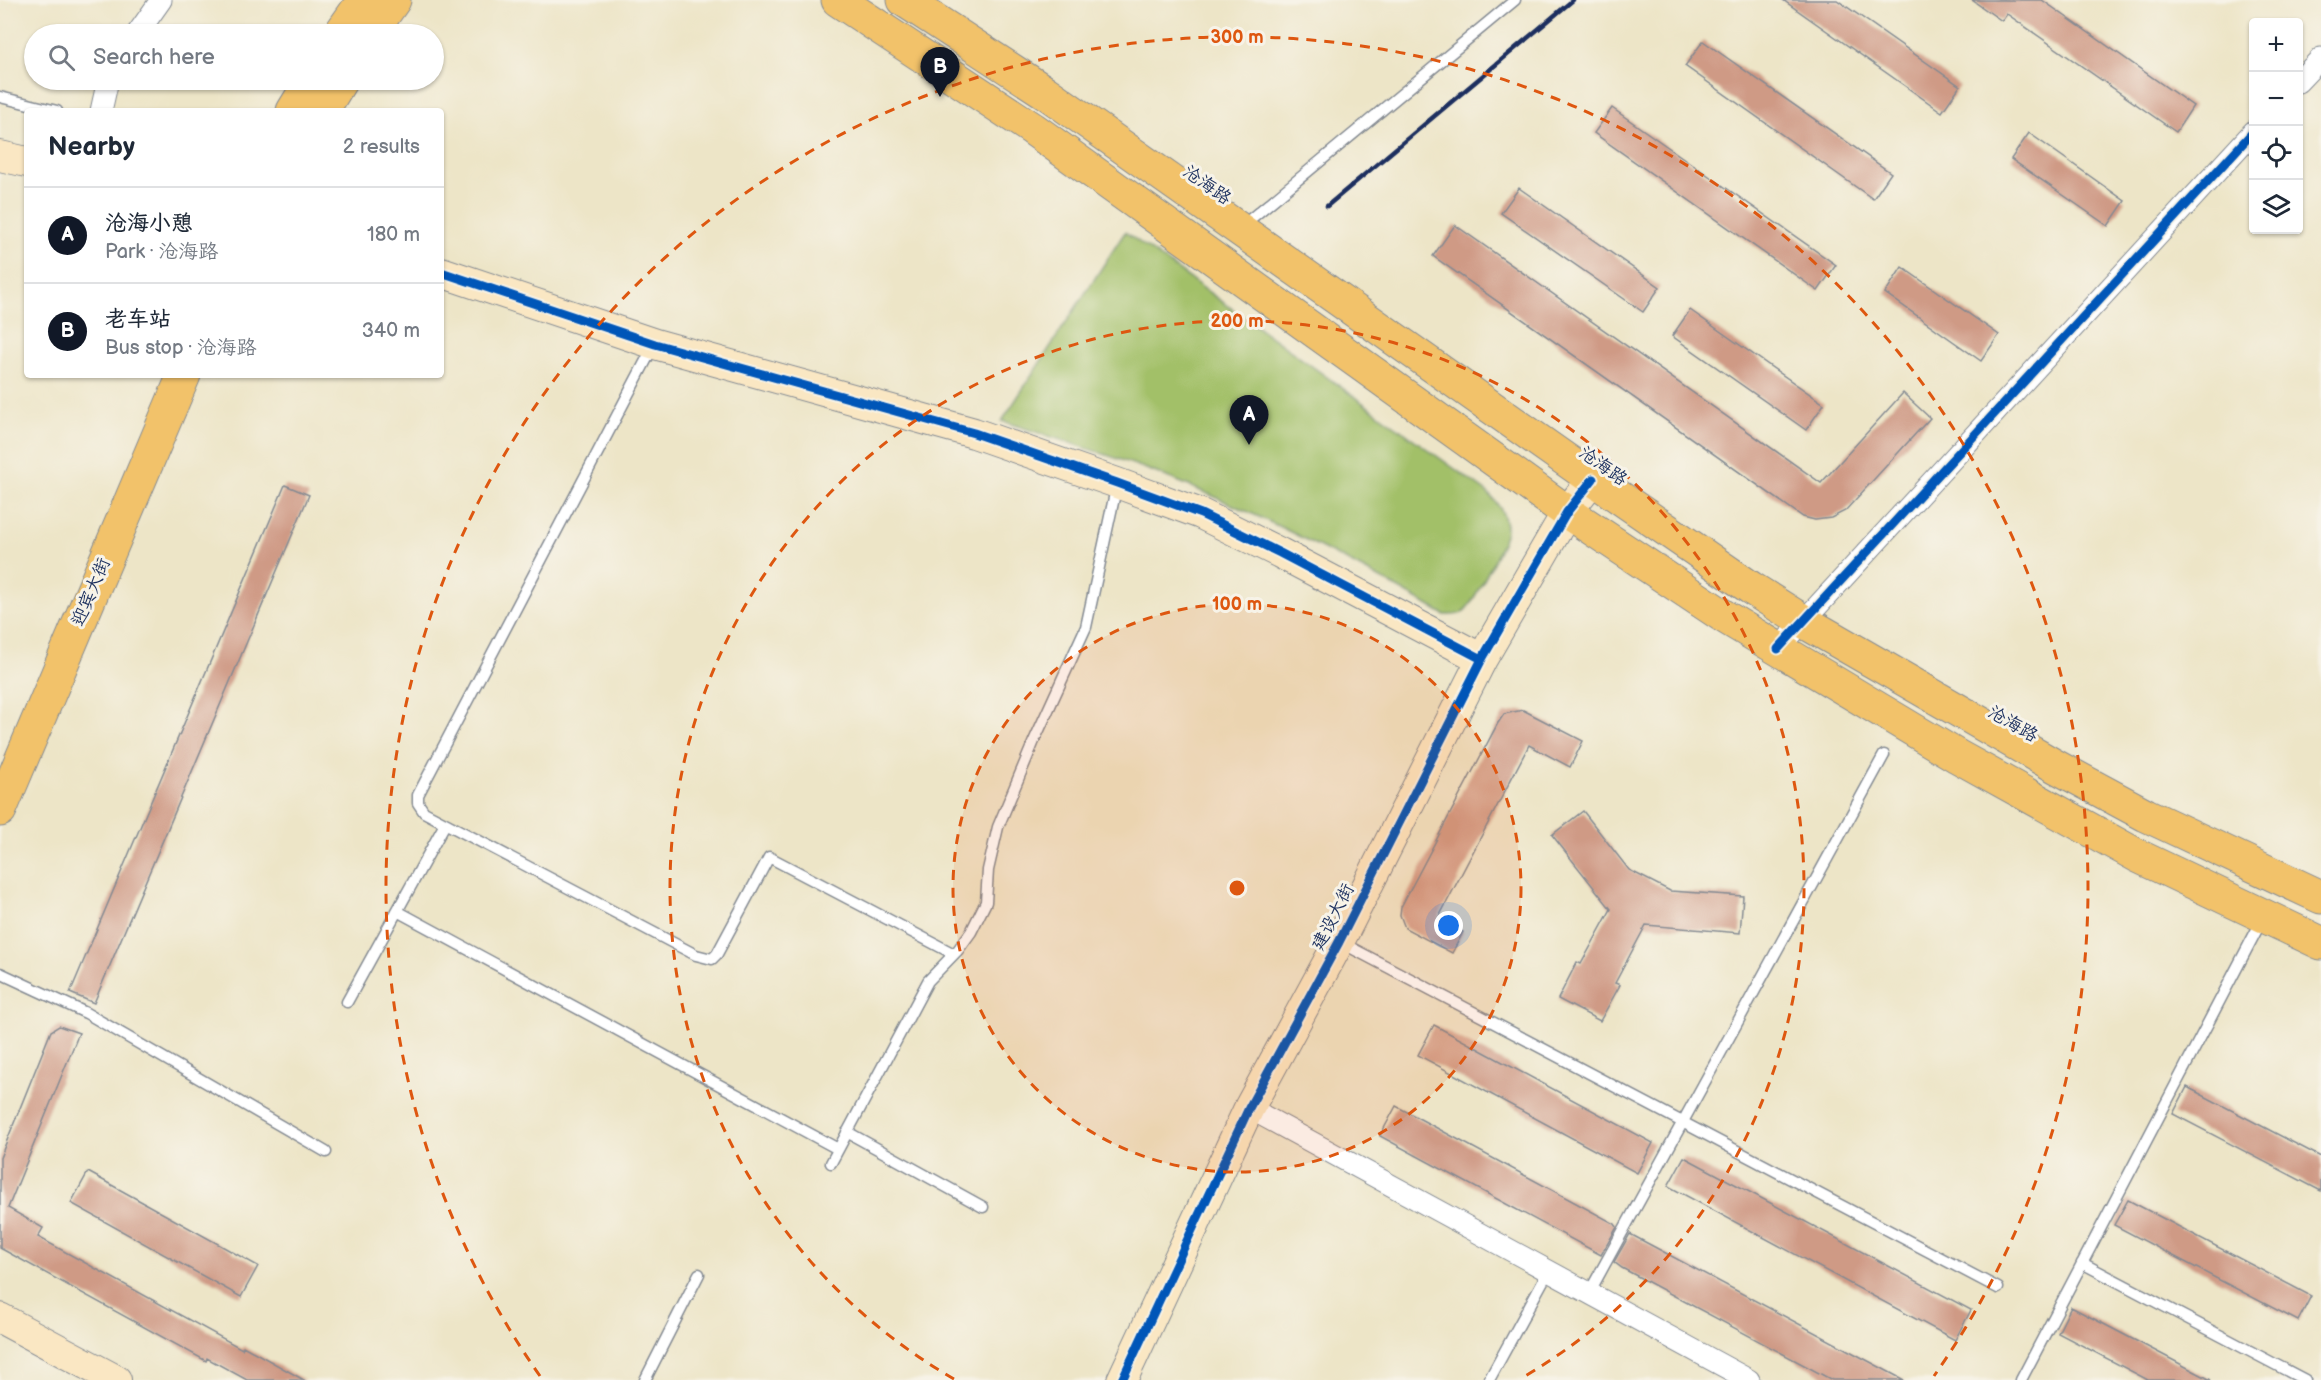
<!DOCTYPE html>
<meta charset="utf-8">
<style>
body{margin:0;font-family:"Balsamiq Sans","LXGW WenKai TC",sans-serif;background:#f6f6f7;color:#1f2937}
.controls{position:absolute;right:18px;top:18px;display:grid;overflow:hidden;border-radius:6px;box-shadow:0 2px 4px #0004}
.controls button{width:54px;height:54px;display:grid;place-items:center;padding:0;border:0;border-bottom:2px solid #e0e1e3;background:#fff;color:#1f2937;font:30px sans-serif}
.you{position:absolute;left:1449px;top:926px;width:21px;height:21px;margin:-15px;border:4px solid #fff;border-radius:50%;background:#1a73e8;box-shadow:0 0 0 9px #1a73e833}
.badge{display:grid;place-items:center;width:39px;height:39px;border-radius:50%;background:#111827;color:#fff;font-size:20px;font-weight:700}
.pin{position:absolute;translate:-50% -50px;filter:drop-shadow(0 2px 3px #0008)}
.pin::after{content:'';position:absolute;top:32px;width:21px;height:18px;background:inherit;clip-path:polygon(0 0,100% 0,50% 100%)}
.list{margin:0;padding:0;list-style:none}
h2{display:flex;justify-content:space-between;align-items:center;height:78px;margin:0;padding:0 24px;font-size:26px}
h2 small{font-size:20px;font-weight:400;color:#747a83}
.list li{display:grid;grid-template-columns:39px 1fr auto;gap:18px;align-items:center;box-sizing:border-box;height:96px;padding:0 24px;border-top:2px solid #e0e1e3}
.list b{display:block;font-size:22px;white-space:nowrap}
.list p{margin:0;font-size:20px;white-space:nowrap;color:#747a83}
.list em{font-size:20px;font-style:normal;color:#747a83}
.icon{flex:none;width:33px;height:33px;fill:none;stroke:currentColor;stroke-width:2;stroke-linecap:round;stroke-linejoin:round}
.map{position:relative;flex:none;width:2321px;height:1380px;overflow:hidden}
.search{position:absolute;background:#fff;box-shadow:0 2px 4px #0004;left:24px;top:24px;width:420px;height:66px;display:flex;align-items:center;gap:15px;box-sizing:border-box;padding:0 21px;border-radius:33px;color:#747a83;font-size:22px}
.panel{position:absolute;background:#fff;box-shadow:0 2px 4px #0004;left:24px;top:108px;width:420px;height:270px;border-radius:6px}
.map>svg:first-child{display:block}
.green{fill:#a2c068;stroke:#5e7863;stroke-width:1.5}
.building{fill:#cf9a85}
.lines{fill:none;stroke-linecap:round;stroke-linejoin:round}
.lane-casing{stroke:#848a92;stroke-width:13}
.street-casing{stroke:#848a92;stroke-width:23}
.secondary-casing{stroke:#848a92;stroke-width:32}
.primary-casing{stroke:#848a92;stroke-width:35}
.lane{stroke:#fff;stroke-width:10}
.street{stroke:#fff;stroke-width:21}
.secondary{stroke:#fae7c3;stroke-width:30}
.primary{stroke:#f2c26a;stroke-width:33}
.rail{stroke:#1b2f5e;stroke-width:4.5}
.cycleway-casing{stroke:#f7f3e8;stroke-width:13}
.cycleway{stroke:#0057b8;stroke-width:9}
.ring{fill:none;stroke:#de5710;stroke-width:3;stroke-dasharray:10 8}
.labels{text-anchor:middle;dominant-baseline:central;stroke-width:6;stroke-linejoin:round;paint-order:stroke}
.street-label{font-size:18px;fill:#1b2f5e;stroke:#f7f3e8}
.centre{fill:#de5710;stroke:#f7f3e8;stroke-width:3}
.ring-label{font-size:18px;text-anchor:middle;font-weight:bold;fill:#de5710;stroke:#f7f3e8;stroke-width:6;stroke-linejoin:round;paint-order:stroke}
</style>
<div class="map">
<svg width="2321" height="1380" viewBox="0 0 2321 1380">
<rect width="100%" height="100%" fill="#f7f3e8"/>
<filter id="ink" filterUnits="userSpaceOnUse"><feTurbulence type="fractalNoise" baseFrequency=".0167" numOctaves="2"/><feDisplacementMap in="SourceGraphic" scale="12" xChannelSelector="R" yChannelSelector="G"/><feConvolveMatrix kernelMatrix="1 2 1 2 8 2 1 2 1" color-interpolation-filters="sRGB"/></filter>
<filter id="wash" filterUnits="userSpaceOnUse"><feTurbulence type="fractalNoise" baseFrequency=".008" numOctaves="4" result="noise"/><feDisplacementMap in="SourceGraphic" scale="24" xChannelSelector="R" yChannelSelector="G"/><feGaussianBlur stdDeviation="1.35" result="paint"/><feColorMatrix in="noise" values="0 0 0 0 0 0 0 0 0 0 0 0 0 0 0 0 0 1.4 0 .05"/><feComposite in="paint" operator="in"/></filter>
<g filter="url(#wash)">
<rect width="100%" height="100%" fill="#ede5c7"/>
<!-- green -->
<path class="green" d="M1125,232L1487,492C1497,503 1506,513 1506,529C1506,540 1472,606 1463,612C1458,616 1450,615 1445,615C1350,560 1252,509 1149,470C1101,452 1051,437 1002,421Z"/>
<g id="blocks">
<!-- building -->
<path class="building" d="M1783,0H1837L1960,86L1942,112Z
M1972,0H2042L2193,106L2176,132L2007,14L2002,21Z
M1703,41L1891,173L1873,199L1685,66Z
M1612,108L1836,265L1818,291L1594,133Z
M2029,133L2125,201L2108,226L2011,159Z
M1519,188L1660,287L1643,312L1501,213Z
M1455,225L1821,483L1903,393L1930,418L1845,511L1831,518L1815,520L1803,517L1433,256Z
M1902,267L1999,335L1981,361L1885,293Z
M1690,310L1824,404L1806,430L1672,336Z
M285,485L309,495L94,1003L70,993Z
M1523,710L1583,741L1570,767L1529,745L1438,919L1463,932L1452,953L1405,928L1400,915L1401,907L1498,723L1504,714Z
M1583,811L1629,870L1670,891L1743,896L1740,933L1646,925L1615,983L1620,985L1600,1021L1558,999L1577,962L1581,964L1611,909L1552,835Z
M1434,1025L1653,1143L1637,1173L1418,1055Z
M59,1026L79,1033L8,1208L43,1228L38,1237L242,1349L243,1346L304,1380H247L207,1358L206,1361L0,1248V1158L51,1031Z
M2187,1087L2321,1157V1191L2173,1114Z
M1396,1106L1615,1224L1617,1227L1601,1255L1380,1136Z
M1684,1157L1971,1310L1955,1340L1668,1186Z
M88,1172L258,1266L241,1297L71,1203Z
M2128,1200L2311,1296L2298,1321L2114,1225Z
M1630,1234L1904,1380H1832L1622,1268L1614,1262Z
M2071,1307L2211,1380H2148L2058,1333Z"/>
</g>
</g>
<g filter="url(#ink)">
<use href="#blocks" fill-opacity="0" stroke="#848a92" stroke-width="1.5"/>
<g class="lines">
<!-- lane casing -->
<g class="lane-casing">
<path id="lane" d="M0,97L57,111
M1242,226L1515,0
M653,347L418,795V803L424,812L696,955L712,959L717,954L769,857L954,954
M397,911L838,1149
M1342,943L1998,1288
M0,973L86,1013L326,1152
M347,1002L445,824
M847,1132L983,1207
M831,1163L928,981L958,950L971,932L986,902L988,870L998,827L1034,741L1086,627L1117,484
M2082,1263L2305,1380
M1589,1293L1884,755
M645,1380L699,1274
M1489,1380L1549,1270
M2021,1380L2263,918"/>
</g>
<!-- street casing -->
<g class="street-casing">
<path id="street" d="M137,34L161,0
M2298,82L2321,58
M101,111L108,80
M1778,649L2254,131
M1249,1108L1749,1380"/>
</g>
<!-- secondary casing -->
<g class="secondary-casing">
<path id="secondary" d="M0,156L27,162
M441,272L655,344L974,433L1117,483L1201,514L1280,553L1482,659
M0,1318L116,1380
M1122,1380L1249,1108L1339,942L1482,659L1567,512L1593,479"/>
</g>
<!-- primary casing -->
<g class="primary-casing">
<path id="primary" d="M838,0L1033,129L1567,512L1725,617L1957,756L2138,856L2321,943
M904,0L1045,92L1593,479L1751,588L1803,621L2055,766L2146,815L2321,897
M340,34L364,0
M370,34L394,0
M293,111L312,80
M322,111L341,80
M0,810L184,375"/>
</g>
<!-- lane -->
<use href="#lane" class="lane"/>
<!-- street -->
<use href="#street" class="street"/>
<!-- secondary -->
<use href="#secondary" class="secondary"/>
<!-- primary -->
<use href="#primary" class="primary"/>
<!-- rail -->
<path class="rail" d="M1327,206L1573,0"/>
<!-- cycleway casing -->
<g class="cycleway-casing">
<path id="cycleway" d="M441,272L655,344L974,433L1117,483L1201,514L1280,553L1482,659
M1778,649L2254,131
M1122,1380L1249,1108L1339,942L1482,659L1567,512L1593,479"/>
</g>
<!-- cycleway -->
<use href="#cycleway" class="cycleway"/>
</g>
</g>
<!-- distance rings -->
<circle cx="1237" cy="888" r="284" fill="#de5710" fill-opacity=".12"/>
<g class="ring">
<circle cx="1237" cy="888" r="284"/>
<path d="M954 1379A567 567 0 1 1 1520 1379"/>
<path d="M540 1376A851 851 0 1 1 1934 1376"/>
</g>
<g class="labels">
<!-- street labels -->
<g class="street-label">
<text transform="translate(1207 185) rotate(35)">沧海路</text>
<text transform="translate(1603 466) rotate(35)">沧海路</text>
<text transform="translate(91 592) rotate(-67)">迎宾大街</text>
<text transform="translate(2013 724) rotate(30)">沧海路</text>
<text transform="translate(1333 917) rotate(-63)">建设大街</text>
</g>
</g>
<circle cx="1237" cy="888" r="9" class="centre"/>
<g class="ring-label">
<text x="1237" y="43">300 m</text>
<text x="1237" y="327">200 m</text>
<text x="1237" y="610">100 m</text>
</g>
</svg>
<div class="controls">
<button>+</button>
<button>−</button>
<button><svg class="icon" aria-label="locate" viewBox="0 0 24 24"><circle cx="12" cy="12" r="6"/><path d="M12 2v4M12 18v4M2 12h4M18 12h4"/></svg></button>
<button><svg class="icon" aria-label="layers" viewBox="0 0 24 24"><path d="M12 4l9 5-9 5-9-5zM3 14l9 5 9-5"/></svg></button>
</div>
<div class="you"></div>
<div class="pin badge" style="left:1249px;top:445px">A</div>
<div class="pin badge" style="left:940px;top:97px">B</div>
<div class="search"><svg class="icon" aria-label="search" viewBox="0 0 24 24"><circle cx="10" cy="10" r="6"/><path d="M15 15l6 6"/></svg>Search here</div>
<section class="panel">
<h2>Nearby<small>2 results</small></h2>
<ul class="list">
<li><span class="badge">A</span><div><b>沧海小憩</b><p>Park · 沧海路</p></div><em>180 m</em></li>
<li><span class="badge">B</span><div><b>老车站</b><p>Bus stop · 沧海路</p></div><em>340 m</em></li>
</ul>
</section>
</div>
